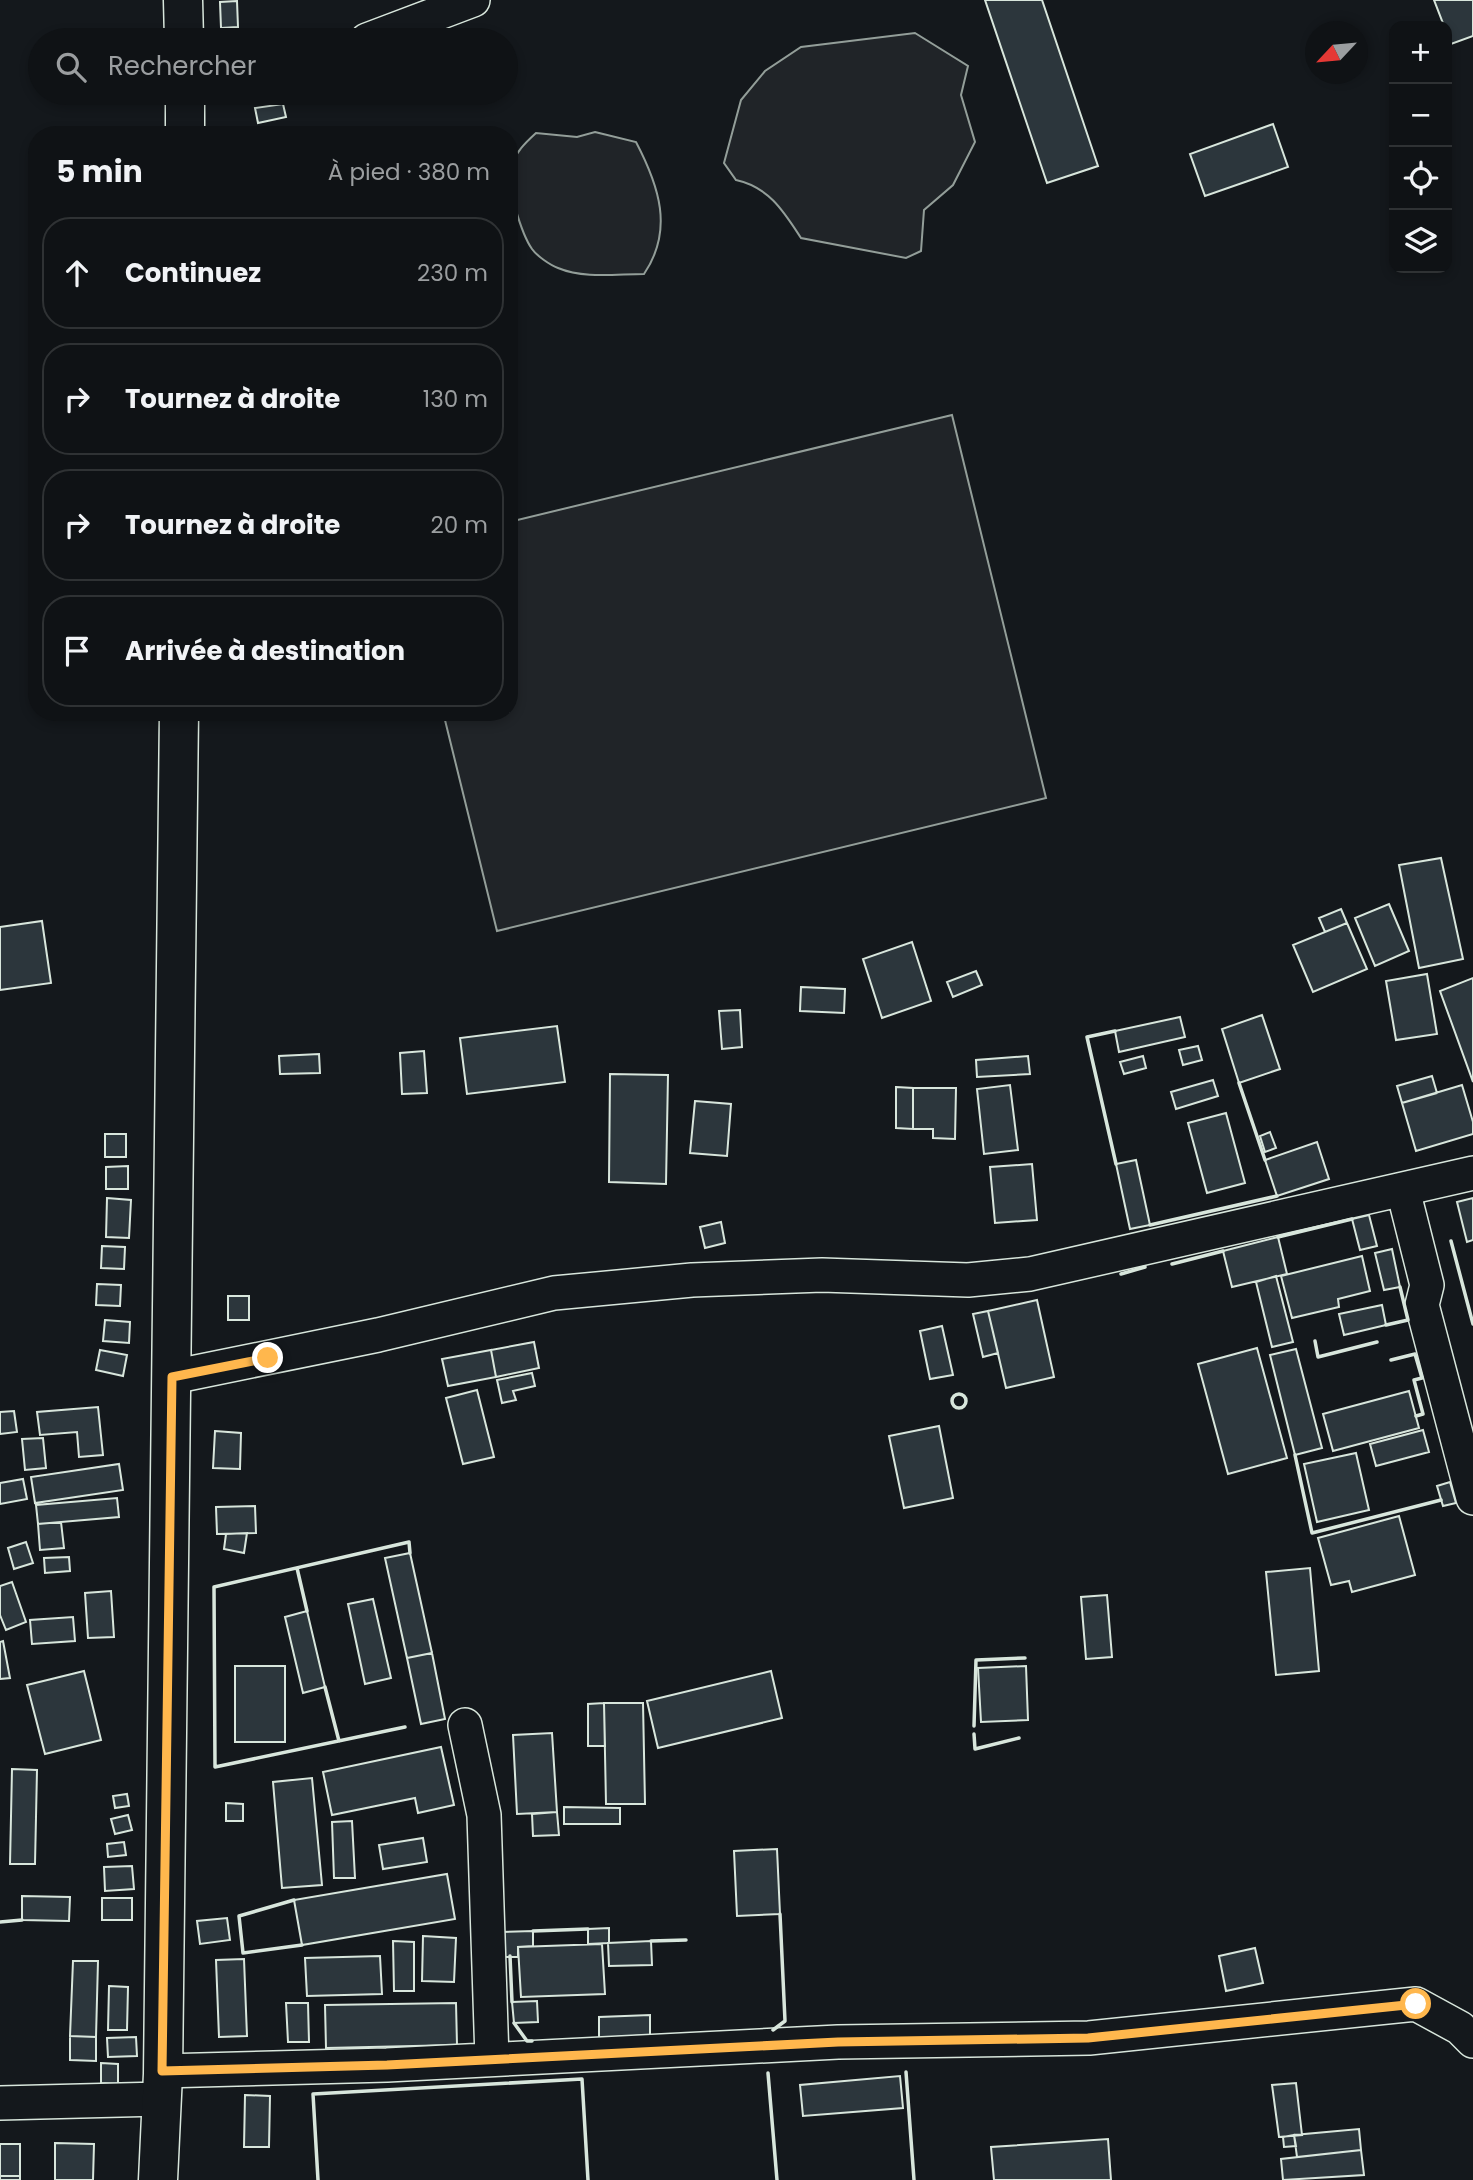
<!DOCTYPE html>
<html lang="fr">
<meta charset="utf-8">
<style>
body{margin:0;font-family:Poppins,sans-serif;background:#181b1e;color:#f1f3f6}
.controls{position:absolute;right:21px;top:21px;display:grid;overflow:hidden;border-radius:14px;box-shadow:0 4px 10px #0003}
.controls button{width:63px;height:63px;display:grid;place-items:center;padding:0;border:0;border-bottom:2px solid #2f3234;background:#0f1215;color:#f1f3f6;font:35px sans-serif}
.compass{position:absolute;left:1305px;top:21px;width:63px;height:63px;border-radius:50%;background:#0f1215;box-shadow:0 4px 10px #0003;rotate:244deg}
.stop{position:absolute;width:21px;height:21px;margin:-16px;border:5px solid #ffb74d;border-radius:50%;background:#fff}
.stop.end{background:#ffb74d;border-color:#fff;box-shadow:0 2px 7px #0008}
.list{margin:0;padding:0;list-style:none}
h2{display:flex;justify-content:space-between;align-items:center;height:91px;margin:0;padding:0 28px;font-size:30px}
h2 small{font-size:23px;font-weight:400;color:#9b9ea0}
.list li{display:grid;grid-template-columns:46px 1fr auto;gap:21px;align-items:center;box-sizing:border-box;height:112px;margin:0 14px 14px;padding:0 14px;border:2px solid #2f3234;border-radius:28px}
.list b{display:block;font-size:26px;white-space:nowrap}
.list em{font-size:23px;font-style:normal;color:#9b9ea0}
.icon{flex:none;width:38px;height:38px;fill:none;stroke:currentColor;stroke-width:2;stroke-linecap:round;stroke-linejoin:round}
.map{position:relative;flex:none;width:1473px;height:2180px;overflow:hidden}
.search{position:absolute;background:#0f1215;box-shadow:0 4px 10px #0003;left:28px;top:28px;width:490px;height:77px;display:flex;align-items:center;gap:18px;box-sizing:border-box;padding:0 24px;border-radius:38px;color:#9b9ea0;font-size:26px}
.panel{position:absolute;background:#0f1215;box-shadow:0 4px 10px #0003;left:28px;top:126px;width:490px;height:595px;border-radius:28px}
.map>svg:first-child{display:block}
.green{fill:#202428;stroke:#939e99;stroke-width:2}
.building{fill:#2c363c;stroke:#d8e6dc;stroke-width:2}
.lines{fill:none;stroke-linecap:round;stroke-linejoin:round}
.minor-casing{stroke:#d8e6dc;stroke-width:36}
.tertiary-casing{stroke:#d8e6dc;stroke-width:41}
.minor{stroke:#14181c;stroke-width:33}
.tertiary{stroke:#14181c;stroke-width:38}
.wall{stroke:#d8e6dc;stroke-width:3.5}
.route{stroke:#ffb74d;stroke-width:9}
</style>
<div class="map">
<svg width="1473" height="2180" viewBox="0 0 1473 2180">
<rect width="100%" height="100%" fill="#14181c"/>
<!-- green -->
<path class="green" d="M915,33L968,66L961,95L975,142L953,185L924,210L921,251L906,258L801,238C784,212 769,187 736,180L724,163L741,100L765,71L801,47Z
M595,132L636,142C659,186 674,230 644,274C616,274 584,279 558,268C550,265 537,256 532,249C522,235 505,182 510,167C516,152 525,143 536,133L577,137Z
M952,415L1046,798L497,931L443,712H509V522Z"/>
<!-- building -->
<path class="building" d="M985,0H1042L1098,166L1047,183Z
M1434,0H1473V36L1451,44Z
M237,1L238,27L221,28L220,2Z
M283,104L286,117L258,123L255,108Z
M1273,124L1288,167L1205,196L1190,154Z
M247,130L248,135H237L236,131Z
M1441,858L1463,959L1419,968L1399,865Z
M1389,904L1409,951L1375,966L1355,918Z
M1341,909L1347,923L1325,932L1319,918Z
M42,921L51,983L0,990V927Z
M1347,923L1367,969L1313,992L1293,945Z
M912,942L931,1001L882,1018L863,959Z
M976,971L982,985L953,997L947,982Z
M1427,974L1437,1034L1396,1040L1386,981Z
M1473,978V1082L1440,991Z
M801,987L845,989L844,1013L800,1011Z
M740,1010L742,1047L722,1049L719,1011Z
M1262,1015L1280,1069L1239,1083L1222,1029Z
M1180,1017L1185,1037L1119,1052L1115,1031Z
M557,1026L565,1082L467,1094L460,1038Z
M1198,1046L1202,1060L1183,1065L1179,1050Z
M424,1051L427,1093L402,1094L400,1053Z
M319,1054L320,1073L280,1074L279,1056Z
M1028,1056L1030,1074L977,1077L976,1060Z
M1143,1056L1146,1068L1124,1074L1120,1062Z
M610,1074L668,1075L666,1184L609,1182Z
M1432,1076L1437,1093L1402,1103L1397,1086Z
M1213,1080L1218,1096L1176,1109L1171,1092Z
M1010,1085L1018,1150L984,1154L977,1089Z
M1462,1085L1473,1122V1134L1416,1151L1402,1103Z
M896,1087L913,1088V1129L896,1128Z
M913,1088H956L955,1139L933,1138V1129H913Z
M695,1101L731,1104L727,1156L690,1153Z
M1226,1113L1245,1183L1207,1193L1188,1123Z
M1270,1132L1276,1148L1265,1152L1260,1136Z
M105,1134H126V1157H105Z
M1317,1142L1329,1179L1277,1196L1265,1160Z
M1136,1160L1150,1225L1130,1229L1116,1164Z
M1032,1164L1037,1220L995,1223L990,1167Z
M128,1166V1189H106V1167Z
M107,1198L131,1200L129,1238L106,1237Z
M1473,1198V1240L1467,1242L1457,1202Z
M1369,1215L1377,1246L1360,1250L1352,1219Z
M721,1222L725,1243L705,1248L700,1227Z
M1278,1237L1287,1274L1232,1287L1223,1251Z
M102,1246L125,1247L124,1269L101,1268Z
M1392,1249L1400,1287L1384,1290L1375,1253Z
M1362,1256L1370,1291L1338,1299L1339,1307L1292,1318L1281,1276Z
M1276,1276L1293,1342L1272,1347L1256,1282Z
M97,1284L121,1285L120,1306L96,1305Z
M228,1296H249V1320H228Z
M1037,1300L1054,1377L1006,1388L988,1311Z
M1382,1305L1386,1325L1344,1335L1339,1314Z
M988,1311L998,1353L983,1357L973,1314Z
M105,1320L130,1322L129,1343L103,1341Z
M942,1326L953,1375L930,1379L920,1331Z
M534,1342L539,1368L496,1377L491,1350Z
M1257,1348L1287,1458L1228,1474L1198,1364Z
M1296,1349L1322,1448L1295,1455L1270,1355Z
M100,1350L127,1355L123,1376L96,1370Z
M491,1350L496,1377L448,1386L442,1359Z
M532,1373L535,1386L513,1391L516,1400L502,1403L497,1380Z
M477,1390L494,1457L463,1464L446,1398Z
M1409,1391L1419,1428L1333,1451L1323,1414Z
M98,1407L103,1455L79,1457L77,1432L40,1435L37,1412Z
M14,1411L17,1432L0,1434V1412Z
M939,1426L953,1498L904,1508L889,1436Z
M1423,1430L1429,1452L1376,1466L1370,1444Z
M215,1431L241,1433L240,1469L213,1468Z
M43,1438L46,1468L25,1470L22,1439Z
M1356,1453L1369,1510L1317,1522L1304,1464Z
M119,1464L123,1490L35,1503L31,1477Z
M23,1479L27,1499L0,1504V1483Z
M1450,1482L1456,1503L1443,1506L1437,1486Z
M117,1498L119,1517L38,1524L36,1505Z
M255,1506L256,1533L217,1534L216,1507Z
M1399,1516L1415,1575L1352,1592L1349,1581L1331,1585L1318,1538Z
M61,1522L64,1548L40,1550L38,1524Z
M247,1533L244,1553L224,1549L226,1534Z
M26,1542L33,1563L14,1569L8,1548Z
M410,1553L432,1653L407,1658L385,1558Z
M69,1557L70,1571L45,1573L44,1558Z
M1310,1568L1319,1671L1276,1675L1266,1572Z
M12,1582L26,1622L6,1630L0,1615V1586Z
M111,1591L114,1637L88,1638L85,1593Z
M1107,1595L1112,1657L1086,1659L1081,1597Z
M373,1599L391,1678L365,1684L348,1604Z
M307,1611L325,1687L303,1693L285,1617Z
M73,1617L75,1641L32,1644L30,1620Z
M3,1641L10,1678L0,1679V1642Z
M432,1653L445,1719L421,1724L407,1658Z
M235,1666H285V1742H235Z
M1026,1666L1028,1720L981,1722L978,1668Z
M84,1671L101,1740L45,1754L27,1685Z
M771,1671L782,1718L658,1748L647,1701Z
M604,1703L605,1746H588V1704Z
M604,1703H643L645,1804H606Z
M552,1733L557,1812L517,1814L513,1735Z
M441,1747L454,1805L418,1813L415,1798L332,1815L323,1772Z
M12,1769L37,1770L35,1864H10Z
M312,1778L322,1885L282,1888L273,1782Z
M127,1794L129,1806L115,1808L113,1796Z
M226,1803L243,1804V1821H226Z
M564,1807L620,1808V1824H564Z
M557,1812L559,1835L533,1836L532,1814Z
M128,1815L132,1830L115,1834L111,1819Z
M352,1821L355,1878H334L332,1822Z
M423,1838L427,1862L383,1869L379,1845Z
M124,1842L126,1855L108,1857L107,1844Z
M777,1849L780,1914L737,1916L734,1851Z
M132,1866L134,1889L105,1891L104,1867Z
M447,1874L455,1919L302,1945L294,1900Z
M22,1896L70,1897L69,1921L22,1920Z
M102,1898H132V1920H102Z
M227,1918L230,1940L200,1944L197,1921Z
M609,1928V1943L588,1944V1929Z
M533,1931V1946L518,1947V1957H501L499,1932Z
M423,1936L456,1938L454,1982L422,1981Z
M393,1941L414,1942V1991H394Z
M651,1941L652,1965L609,1966L608,1943Z
M602,1944L605,1994L521,1997L518,1947Z
M1255,1948L1263,1983L1226,1991L1219,1956Z
M380,1956L382,1994L307,1996L305,1958Z
M244,1959L247,2036L219,2037L216,1960Z
M73,1961H98L96,2037L70,2036Z
M109,1986L128,1987L127,2030H108Z
M537,2001L538,2022L514,2023L512,2002Z
M286,2003H308L309,2042H288Z
M456,2003L457,2045L326,2048L325,2005Z
M650,2015V2035L599,2038V2017Z
M70,2036L96,2037V2061L70,2060Z
M136,2037L137,2056L108,2057L107,2038Z
M101,2063L118,2064V2084L101,2083Z
M900,2076L903,2108L803,2116L800,2085Z
M1296,2083L1302,2135L1279,2137L1272,2085Z
M245,2095L270,2096L269,2147H244Z
M1359,2129L1361,2150L1297,2157L1294,2135Z
M1294,2135L1296,2146L1284,2147L1283,2137Z
M1108,2139L1111,2180H994L991,2147Z
M55,2143L94,2144L93,2180H55Z
M0,2144H20V2176H0Z
M1361,2150L1364,2175L1283,2180L1281,2159Z
M0,2176H20V2180H0Z"/>
<g class="lines">
<!-- minor casing -->
<g class="minor-casing">
<path id="minor" d="M367,40L473,0
M1403,1190L1427,1285L1422,1305L1473,1498
M172,1377L378,1335L554,1293L692,1280L822,1275L968,1280L1030,1274L1473,1173
M465,1725L484,1815L492,2059
M162,2071L387,2065L838,2042L1089,2038L1416,2004L1460,2028L1473,2041
M0,2103L161,2099"/>
</g>
<!-- tertiary casing -->
<g class="tertiary-casing">
<path id="tertiary" d="M183,0L184,40
M185,135V93
M158,2180L163,2074L179,712"/>
</g>
<!-- minor -->
<use href="#minor" class="minor"/>
<!-- tertiary -->
<use href="#tertiary" class="tertiary"/>
<!-- wall -->
<path class="wall" d="M1115,1031L1087,1037L1116,1164
M1239,1083L1265,1160
M1150,1225L1277,1196
M1278,1237L1352,1219
M1451,1241L1473,1324
M1172,1264L1223,1251
M1121,1274L1145,1267
M1386,1325L1408,1320L1400,1287
M1315,1341L1318,1357L1377,1342
M1391,1360L1415,1354L1422,1378L1414,1380L1423,1414L1416,1416
M952 1401a7 7 0 1 1 14 0a7 7 0 1 1-14 0Z
M1295,1455L1312,1533L1441,1500
M297,1568L307,1611
M325,1687L339,1741
M974,1726L976,1660L1025,1658
M405,1727L215,1767L214,1587L409,1542L410,1553
M974,1734L975,1749L1019,1738
M294,1900L239,1916L243,1953L302,1945
M0,1922L22,1920
M533,1931L588,1929
M651,1941L686,1940
M510,1956L512,2002
M514,2023L527,2041H532
M773,2030L785,2021L780,1914
M906,2072L914,2180
M768,2073L777,2180
M318,2180L313,2094L582,2079L588,2180"/>
</g>
<g class="lines">
<!-- route -->
<path class="route" d="M268,1358L172,1377L162,2071L387,2065L838,2042L1088,2038L1416,2004"/>
</g>
</svg>
<div class="controls">
<button>+</button>
<button>−</button>
<button><svg class="icon" aria-label="locate" viewBox="0 0 24 24"><circle cx="12" cy="12" r="6"/><path d="M12 2v4M12 18v4M2 12h4M18 12h4"/></svg></button>
<button><svg class="icon" aria-label="layers" viewBox="0 0 24 24"><path d="M12 4l9 5-9 5-9-5zM3 14l9 5 9-5"/></svg></button>
</div>
<svg class="compass" viewBox="-18 -18 36 36"><path d="M0-13l5 13h-10z" fill="#e53935"/><path d="M0 13l5-13h-10z" fill="#9b9ea0"/></svg>
<div class="stop" style="left:1416px;top:2004px"></div>
<div class="stop end" style="left:268px;top:1358px"></div>
<div class="search"><svg class="icon" aria-label="search" viewBox="0 0 24 24"><circle cx="10" cy="10" r="6"/><path d="M15 15l6 6"/></svg>Rechercher</div>
<section class="panel">
<h2>5 min<small>À pied · 380 m</small></h2>
<ul class="list">
<li><svg class="icon" aria-label="ahead" viewBox="0 0 24 24"><path d="M12 20V5M6 11l6-6 6 6"/></svg><div><b>Continuez</b></div><em>230 m</em></li>
<li><svg class="icon" aria-label="right" viewBox="0 0 24 24"><path d="M7 20v-9h11M14 6l5 5-5 5"/></svg><div><b>Tournez à droite</b></div><em>130 m</em></li>
<li><svg class="icon" aria-label="right" viewBox="0 0 24 24"><path d="M7 20v-9h11M14 6l5 5-5 5"/></svg><div><b>Tournez à droite</b></div><em>20 m</em></li>
<li><svg class="icon" aria-label="arrive" viewBox="0 0 24 24"><path d="M6 21V4h12l-3 4 3 4H6"/></svg><div><b>Arrivée à destination</b></div></li>
</ul>
</section>
</div>
